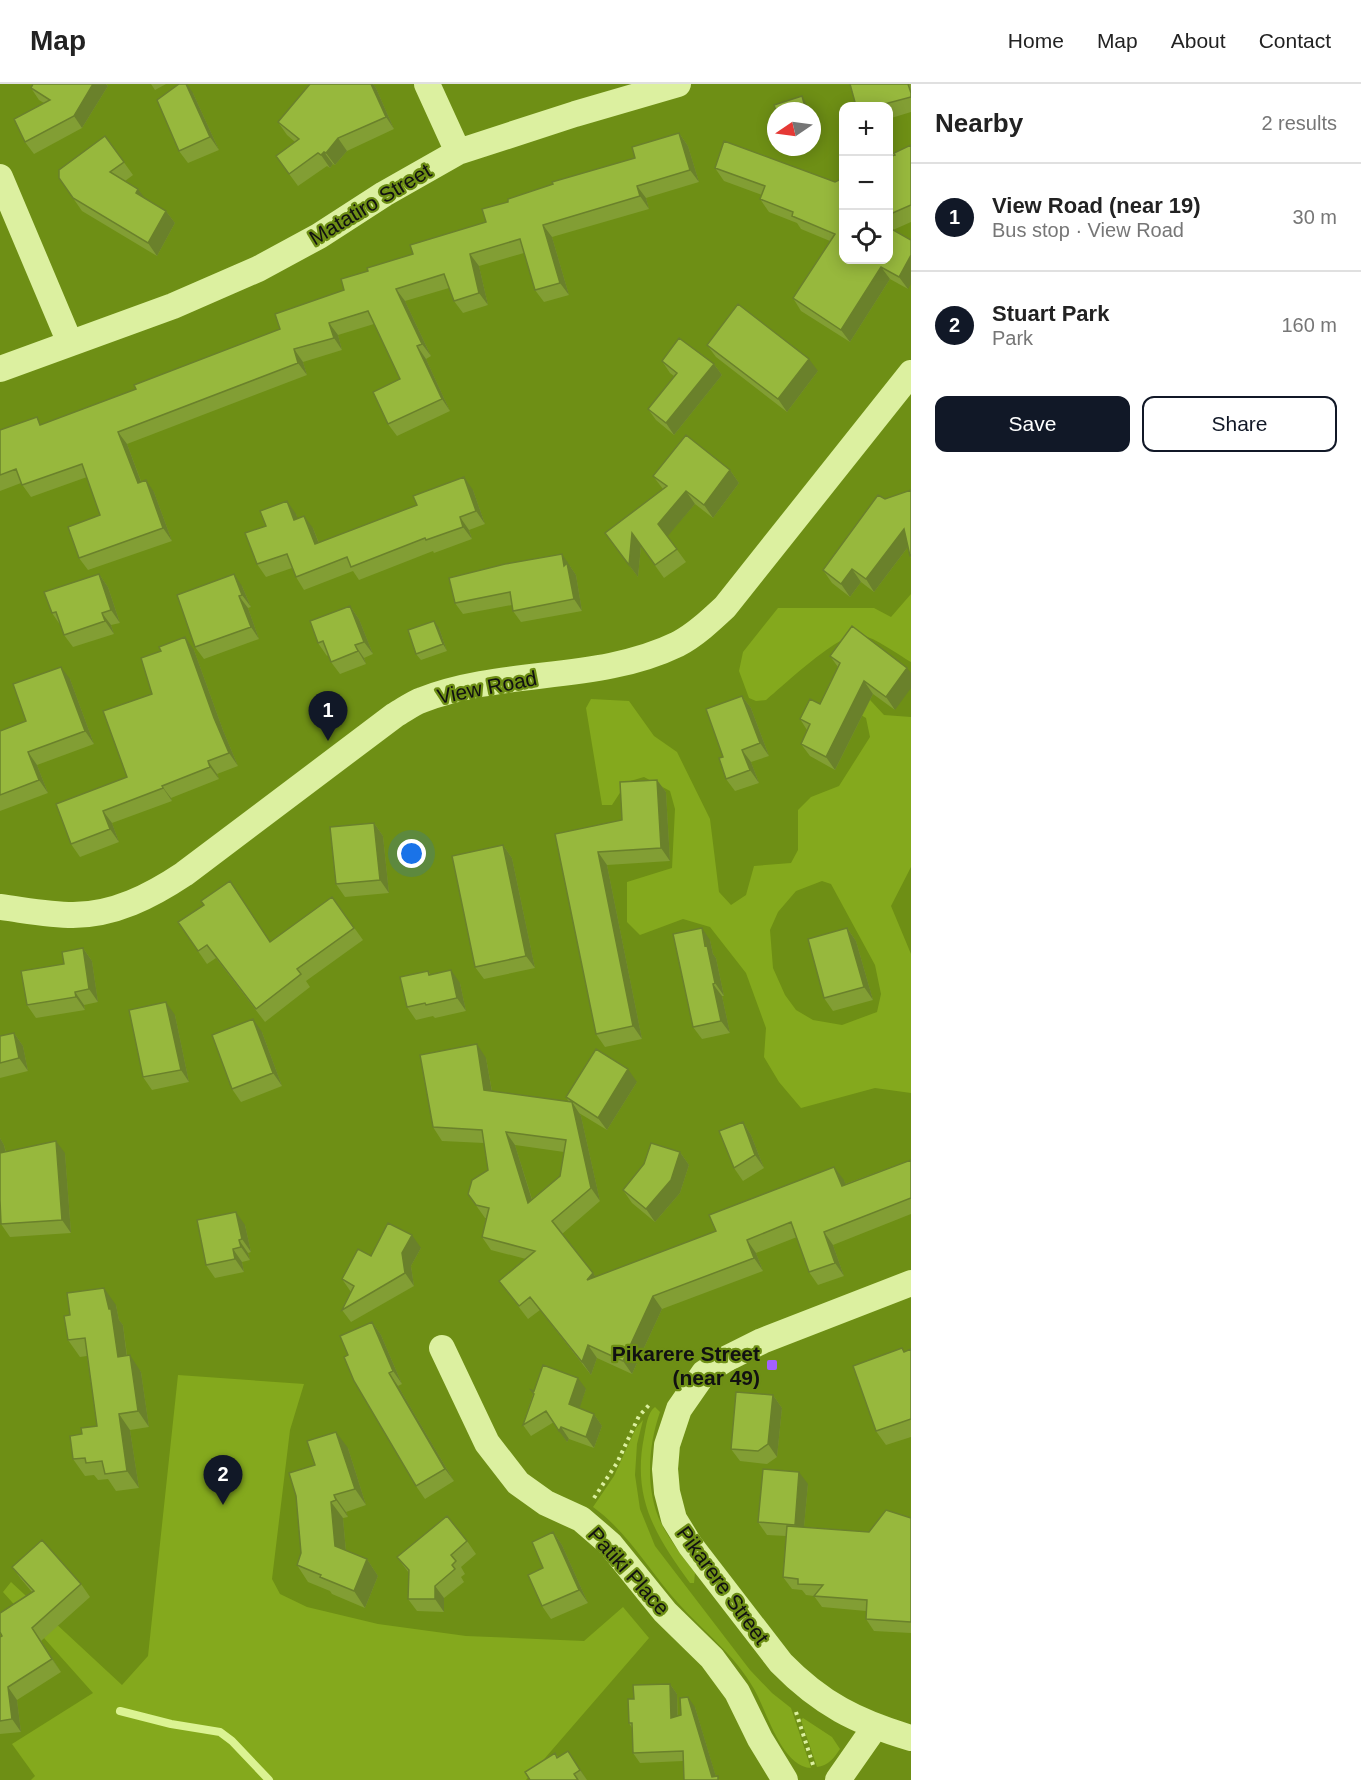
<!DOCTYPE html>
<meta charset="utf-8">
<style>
body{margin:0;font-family:Helvetica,sans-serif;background:#f2f2f2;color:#222}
.controls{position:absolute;right:18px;top:18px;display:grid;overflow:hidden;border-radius:12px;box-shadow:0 3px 15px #0003}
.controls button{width:54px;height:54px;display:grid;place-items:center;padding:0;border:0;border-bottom:2px solid #e0e0e0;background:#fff;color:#222;font:30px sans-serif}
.compass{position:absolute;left:767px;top:18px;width:54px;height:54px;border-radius:50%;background:#fff;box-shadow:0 3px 15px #0003;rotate:257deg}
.you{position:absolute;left:412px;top:770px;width:21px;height:21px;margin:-15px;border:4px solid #fff;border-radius:50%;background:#1a73e8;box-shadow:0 0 0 9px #1a73e833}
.badge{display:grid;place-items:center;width:39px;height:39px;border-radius:50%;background:#111827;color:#fff;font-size:20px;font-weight:700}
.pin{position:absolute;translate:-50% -50px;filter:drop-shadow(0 2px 3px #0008)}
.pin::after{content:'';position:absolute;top:32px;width:21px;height:18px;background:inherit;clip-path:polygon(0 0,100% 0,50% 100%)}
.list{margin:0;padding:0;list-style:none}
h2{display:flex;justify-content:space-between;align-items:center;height:78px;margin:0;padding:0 24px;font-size:26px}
h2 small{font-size:20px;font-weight:400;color:#767676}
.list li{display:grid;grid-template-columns:39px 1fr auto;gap:18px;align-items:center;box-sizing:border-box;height:108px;padding:0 24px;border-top:2px solid #e0e0e0}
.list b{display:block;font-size:22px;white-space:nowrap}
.list p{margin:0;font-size:20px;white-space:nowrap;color:#767676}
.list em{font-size:20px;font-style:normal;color:#767676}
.actions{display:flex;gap:12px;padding:18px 24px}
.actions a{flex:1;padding:14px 0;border:2px solid #111827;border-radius:12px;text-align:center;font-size:21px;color:#111827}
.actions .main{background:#111827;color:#fff}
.icon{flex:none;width:33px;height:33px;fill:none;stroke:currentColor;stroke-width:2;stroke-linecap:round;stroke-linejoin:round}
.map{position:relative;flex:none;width:911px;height:1696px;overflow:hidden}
header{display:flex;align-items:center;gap:36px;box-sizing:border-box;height:84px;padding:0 30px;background:#fff;border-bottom:2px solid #e0e0e0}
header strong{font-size:28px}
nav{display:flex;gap:33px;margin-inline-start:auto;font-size:21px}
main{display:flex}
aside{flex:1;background:#fff}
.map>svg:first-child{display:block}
.green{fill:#84a91d;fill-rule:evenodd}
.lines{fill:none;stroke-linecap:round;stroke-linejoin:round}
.stream{stroke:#dbf393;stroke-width:8}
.path{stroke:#dcf0a0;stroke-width:4;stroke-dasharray:3 4.5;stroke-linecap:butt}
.street{stroke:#dcf0a0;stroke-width:26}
.wall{fill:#829e34;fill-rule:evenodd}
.shaded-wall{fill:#6a812b}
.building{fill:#97b83d;stroke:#6a812b;stroke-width:1.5;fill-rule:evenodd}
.poi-dot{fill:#a360ff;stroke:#6e8f15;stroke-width:2}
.labels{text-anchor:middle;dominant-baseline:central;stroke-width:4.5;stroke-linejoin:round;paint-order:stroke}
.street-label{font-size:21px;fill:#111;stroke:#6e8f15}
.poi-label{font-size:21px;font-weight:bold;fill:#111;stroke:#6e8f15;text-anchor:end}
</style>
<header>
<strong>Map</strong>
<nav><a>Home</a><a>Map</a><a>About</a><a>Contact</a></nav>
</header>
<main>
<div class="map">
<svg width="911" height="1696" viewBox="0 0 911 1696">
<rect width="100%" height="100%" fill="#6e8f15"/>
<!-- green -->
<path class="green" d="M911,510V578C897,570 876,554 861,551C841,546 783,602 766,616L756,617L749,614L739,587L743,568L778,524H874L891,533Z
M830,597L858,603L884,631L911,633V783L891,822L911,870V1009L875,1004L801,1024L779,998L764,973L766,944L746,889L710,843L683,835L640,851L627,838V798L672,784L675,725L670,707L644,693L627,698L612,721H602L586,624L591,615L629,617L654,652L677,668L710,735L719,808L731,821L746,811L754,782L791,779L798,766V726L811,713L839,702L870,653L866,634L832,614ZM822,797L831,800L875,881L881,910L877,928L842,941L813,936L796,926L785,911L773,884L770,846L778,828L796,807Z
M178,1291L304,1300L290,1346L272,1495L280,1510L307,1523L378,1540L466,1552L584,1557L623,1523L649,1554L526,1696H31L35,1692L12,1660L93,1609L3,1508L11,1498L122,1601L148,1572Z
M655,1323L660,1328C648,1362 645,1406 661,1439C670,1457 683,1473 695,1489L694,1499H690C655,1451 632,1414 644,1353C646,1343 647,1329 655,1323Z
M643,1336L637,1360L635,1391L640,1425L655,1462L750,1586L772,1609L791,1624L811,1684C781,1682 767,1627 754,1605C735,1571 704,1548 678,1519C649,1487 628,1448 593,1423L614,1392L636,1344Z
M803,1634L832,1653L840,1665C834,1674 828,1682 817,1683L801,1636Z"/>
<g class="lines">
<!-- stream -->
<path class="stream" d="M120,1627L171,1640L220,1648L232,1657L269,1696"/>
<!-- path -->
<path class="path" d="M594,1414L617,1379L639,1332L650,1320
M796,1628L814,1684"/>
<!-- street -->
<path class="street" d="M427,0L458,68
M0,93L70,259
M0,285L173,222L258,185L319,152L384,110L458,68L575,30L678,0
M0,823C24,826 49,831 73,831C114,831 151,812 184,790L395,631C404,626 413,619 422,616C504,584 598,599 678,560C695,551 710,537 725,523L911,289
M911,1199L762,1257L726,1275L704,1289L679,1325L667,1361L665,1385L667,1408L674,1435L690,1461L781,1579C821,1620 857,1638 911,1654
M442,1264L487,1359L518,1399L546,1419L581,1435L610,1460L665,1528L712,1574L737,1608L760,1655L785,1696
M838,1696L875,1643"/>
</g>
<!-- wall -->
<path class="wall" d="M33,0H106L108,2L82,44L34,70L25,58L44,19L39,16L31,4Z
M151,0H166L155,6Z
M310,0H373L376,4L394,45L347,67L335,81L333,80L330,84L327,82L298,102L276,72L295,58L287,51L278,38Z
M911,0V28L888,35V22H856Z
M193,9L219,66L188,79L179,67Z
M679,49L688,62L699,98L646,114L649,125L552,153L569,211L544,218L535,206L524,169L479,182L488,221L463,229L454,217L449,204L405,217L431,272L426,275L450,327L397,352L388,340L400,295L374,240L338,251L342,266L303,278L307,291L127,360L141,397L154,408L172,457L88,486L79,474L100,431L87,393L31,413L21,399L0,407V346L42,340L136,305L280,245L344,206L368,187L413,170L486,138L508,118L635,74Z
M105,52L133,91L125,97L138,105L144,114L166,127L175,139L157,172L82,127L59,94Z
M724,57L888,176V73L911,61V138L893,146L908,205L890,195L850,258L801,227L793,214L830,157L801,145L797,139L769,128L760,115L762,111L724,97L715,84Z
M707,261L818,287L787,328L716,273Z
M662,277L714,280L722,291L674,351L656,336L648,325L674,292L670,289Z
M730,386L739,399L713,434L695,420L667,452L686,478L664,494L641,462L638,493L605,449L663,405L653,392Z
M473,406L485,440L469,446L472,455L434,469L433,467L359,496L353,487L304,506L296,493L292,484L266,493L257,480L266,442L296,430L297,434L313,444L319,459Z
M911,406V474L908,463L874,508L861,498L850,513L832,499L823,486L885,415Z
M570,482L576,491L582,527L521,538L513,527L512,521L463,530L455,519Z
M99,490L108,503L120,539L111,541L114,550L73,563L64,551L61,542L52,529Z
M242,502L251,523L248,524L259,555L204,575L195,563Z
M350,522L359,535L373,570L364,574L366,580L340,590L331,578L328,571L327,572L318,559Z
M852,542L895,626L873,610L835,686L810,672L801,660L807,646L800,635L820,620L838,583L830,572Z
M439,544L447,567L421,576L416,570Z
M194,566L223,646L238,682L217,690L219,695L171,714L172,717L112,739L119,758L80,773L71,760L127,693L152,610Z
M70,595L94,660L37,681L48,709L0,727V647L26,637Z
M742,612L751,624L769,672L751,678L759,699L735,707L726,695L723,673Z
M657,696L666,708L670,777L607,781L642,955L605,963L596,950L555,750L622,736Z
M374,739L383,752L389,809L345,813L336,800Z
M503,761L512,774L535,884L484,895L475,883Z
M332,813L363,856L306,897L310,903L265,938L216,874L207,880L178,838L271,857Z
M847,844L856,857L873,916L833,927L824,914Z
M710,856L713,870L716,874L724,912H722L730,949L702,955L693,943Z
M83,864L92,877L98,918L84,921L85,926L36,934L27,921L64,880Z
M428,887L431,891L460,899L466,927L435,934L433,932L416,936L407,923Z
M175,931L189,998L152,1006L143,993Z
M262,948L282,1002L241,1018L232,1005Z
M14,949L23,962L28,987L0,994V952Z
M486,974L492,1007L569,1018L566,1013L637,998L607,1046L579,1029L581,1032L600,1117L562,1150L596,1193L716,1147L844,1096L845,1100L911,1076V1130L833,1161L844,1192L818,1201L809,1188L797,1153L756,1169L763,1187L662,1225L632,1290L597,1274L591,1291L540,1226L528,1235L499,1197L526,1175L491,1166L482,1153L486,1134H485L468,1110L488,1086L484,1059L442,1057L433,1043ZM515,1061L564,1068L560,1092L532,1115Z
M743,1038L751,1051L764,1084L743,1097L734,1084Z
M0,1054L4,1061L6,1068L65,1069L71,1149L10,1153L1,1140L0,1116Z
M680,1068L689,1081L680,1109L655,1138L632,1119L623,1106Z
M245,1141L251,1168L248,1169L250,1176L242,1178L244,1188L215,1194L206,1181Z
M421,1164L411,1182L414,1202L351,1238L342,1226L351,1208L342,1195L371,1172Z
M116,1221L119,1236L123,1241L127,1271L141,1288L149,1343L130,1346L139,1404L116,1407L108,1395L98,1396L94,1391L85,1392L73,1375L82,1350L97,1342L87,1272L80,1273L68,1256Z
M372,1238L381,1251L402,1300L398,1302L454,1397L425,1415L416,1402L348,1271Z
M911,1265V1353L886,1361L876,1347L905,1268Z
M586,1305L579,1324L594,1330L602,1342L594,1364L569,1355L567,1358L554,1338L531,1352L523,1341L534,1307Z
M773,1311L782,1324L777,1373L767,1380L740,1377L731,1365Z
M348,1364L366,1421L346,1428L348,1433L343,1434L346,1467L367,1475L378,1492L365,1524L332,1510L330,1507L308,1498L297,1481L301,1469L315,1381Z
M808,1400L804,1443L869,1448L911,1434V1549L874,1547L866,1535V1527L822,1523L814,1512L806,1511L802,1506L792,1505L783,1493L786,1452L767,1451L758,1438Z
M553,1448L562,1461L588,1519L551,1535L542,1522L543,1484Z
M467,1457L476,1470L461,1483L465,1490L461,1493L464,1498L444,1514V1528L417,1527L408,1515L409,1489L397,1473Z
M12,1483L81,1500L90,1513L41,1557L61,1588L17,1616L21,1648L0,1650V1553L2,1552L32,1508L21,1495Z
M670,1600L677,1610L678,1632L695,1623L716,1693L721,1696L683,1677L640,1679L633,1669L632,1644L629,1639L634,1615Z
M568,1667L587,1696H530L555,1669L558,1673Z"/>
<!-- shaded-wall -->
<path class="shaded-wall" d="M93,0H106L108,2L82,44L74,32Z
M186,0H187L193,9L219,66L210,53Z
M371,0H373L376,4L394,45L386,33Z
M802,12L806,19L809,27H806Z
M679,49L688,62L699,98L690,86Z
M338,54L347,67L335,81L326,69Z
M324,68L333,80L330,84L321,71Z
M637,102L646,114L649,125L640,112Z
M138,105L147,117L136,109Z
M166,127L175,139L157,172L148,159Z
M543,141L552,153L569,211L560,199Z
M470,170L479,182L488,221L479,209Z
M911,171V200L908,205L899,193Z
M881,183L890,195L850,258L841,246Z
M396,205L405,217L431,272L422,260Z
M329,239L338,251L342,266L334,254Z
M417,262L426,275L450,327L442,315Z
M294,265L303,278L307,291L298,279Z
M809,275L818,287L787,328L778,315Z
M714,280L722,291L674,351L666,339Z
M118,348L127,360L146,411L138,399Z
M730,386L739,399L713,434L704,421Z
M464,393L473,406L485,440L476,427Z
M146,396L154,408L172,457L163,444Z
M686,407L695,420L667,453L658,440Z
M287,417L296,430L303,448L294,436Z
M304,432L313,444L324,473L315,460Z
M460,433L469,446L472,455L463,443Z
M904,445L911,459L874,508L866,495Z
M632,449L641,462L638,493L629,481Z
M562,470L576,491L582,527L574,515L564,482Z
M852,485L861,498L850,513L841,500Z
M99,490L108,503L120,539L111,526Z
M234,490L242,502L251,523L242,511Z
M239,512L248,524L259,555L251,543Z
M350,522L359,535L373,570L364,558Z
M102,529L111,541L114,550L105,537Z
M434,537L439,544L447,567L443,560Z
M185,553L194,566L223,646L238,682L229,669L214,634Z
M355,561L364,574L366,580L358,567Z
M61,583L70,595L94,660L85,647Z
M907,584L911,589V604L895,626L886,613Z
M864,597L873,610L835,686L826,673Z
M742,612L751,624L769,672L760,659Z
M742,666L751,678L759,699L750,686Z
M28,668L37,681L48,709L39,696Z
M208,677L217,690L219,695L210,683Z
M657,696L666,708L670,777L661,764Z
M162,702L171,714L172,717L163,704Z
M103,727L112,739L119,758L110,745Z
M374,739L383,752L389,809L380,796Z
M503,761L512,774L535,884L526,872Z
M598,768L607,781L642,955L633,942Z
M702,844L710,856L713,870L716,874L724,912L715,899Z
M847,844L856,857L873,916L864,903Z
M83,864L92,877L98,918L89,905Z
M451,886L460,899L466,927L457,914Z
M713,900L722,912L730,949L721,937Z
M75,908L84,921L85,926L76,913Z
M166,918L175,931L189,998L181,986Z
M253,935L262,948L282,1002L273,989Z
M14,949L23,962L28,987L19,974Z
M477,960L486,974L494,1019L484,1006Z
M628,985L637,998L607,1046L598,1034Z
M572,1018L581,1032L600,1117L591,1104Z
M743,1038L751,1051L764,1084L755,1071Z
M506,1048L515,1061L537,1132L528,1119Z
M0,1054L4,1061L9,1082L0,1069Z
M56,1057L65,1069L71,1149L62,1136Z
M680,1068L689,1081L680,1109L655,1138L646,1125Z
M834,1083L844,1096L851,1115L842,1102Z
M236,1128L245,1141L251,1168L242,1155Z
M824,1148L833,1161L844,1192L835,1179Z
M412,1151L421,1164L411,1182L414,1202L405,1189L402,1169Z
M239,1156L248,1169L250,1176L241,1163Z
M747,1156L756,1169L763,1187L754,1174Z
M233,1165L242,1178L244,1188L235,1175Z
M593,1189L602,1202L587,1196Z
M104,1204L116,1221L119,1236L123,1241L129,1290L118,1273Z
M653,1212L662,1225L632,1290L623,1277Z
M372,1238L381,1251L402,1300L393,1287Z
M588,1261L597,1274L591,1291L582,1278Z
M130,1271L141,1288L149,1343L138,1327Z
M389,1289L398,1302L454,1397L445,1385Z
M578,1294L586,1305L577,1332L569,1320Z
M773,1311L782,1324L777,1373L768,1360Z
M119,1330L130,1346L139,1404L127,1387Z
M594,1330L602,1342L594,1364L586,1353Z
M561,1343L569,1355L567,1358L559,1347Z
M336,1348L348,1364L366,1421L355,1405Z
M799,1388L808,1400L803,1454L795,1441Z
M334,1411L346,1428L348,1433L336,1416Z
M331,1418L343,1434L347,1479L335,1462Z
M553,1448L562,1461L588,1519L579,1506Z
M367,1475L378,1492L365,1524L354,1507Z
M435,1502L444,1514V1528L435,1515Z
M32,1544L41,1557L61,1588L52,1575Z
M670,1600L677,1610L678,1644L671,1634Z
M8,1603L17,1616L21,1648L12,1635Z
M688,1613L695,1623L717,1696L712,1693Z
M568,1667L577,1680L587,1696L580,1686Z"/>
<!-- building -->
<path class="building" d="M33,0H93L74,32L25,58L14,35L50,16L31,4Z
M179,0H186L210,53L179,67L157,16Z
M310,0H371L386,33L338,54L326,69L324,68L321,71L318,69L289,90L276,72L299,55L278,38Z
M850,0H908L911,9V13L877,22H856Z
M802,12L806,27H776L774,21Z
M679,49L690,86L637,102L640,112L543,141L560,199L535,206L520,155L470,170L479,209L454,217L444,190L396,205L422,260L417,262L442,315L388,340L373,308L400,295L368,227L329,239L334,254L294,265L298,279L118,348L138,399L146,396L163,444L79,474L68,443L100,431L82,380L22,401L16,385L0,391V346L37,333L40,341L136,305L134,301L280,245L275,230L344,206L341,195L368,187L367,184L413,170L410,161L486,138L482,125L508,118V115L553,100L552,98L635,74L632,63Z
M105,52L124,78L110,88L138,105L136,109L166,127L148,159L73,114L59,94V86Z
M724,57L835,98L843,94V176H888V143L911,156V171L899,193L881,183L841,246L793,214L835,150L792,132L793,128L760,115L765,102L715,84Z
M911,61V121L888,131V73L895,71L894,69Z
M738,220L809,275L778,315L707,261Z
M679,254L714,280L666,339L648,325L677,289L662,277Z
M686,351L730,386L704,421L686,407L658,440L677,465L655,481L632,449L629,481L605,449L667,402L653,392Z
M464,393L476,427L460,433L463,443L426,456L425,454L351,483L347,473L296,493L287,470L257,480L245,449L266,442L260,427L287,417L294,436L304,432L315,460L417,421L413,412Z
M911,406V472H910L904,445L866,495L852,485L841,500L823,486L878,411L885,415Z
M562,470L564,482L567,479L574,515L513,527L510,508L455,519L449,494L505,480Z
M99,490L111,526L102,529L105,537L64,551L56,528L52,529L44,508Z
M234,490L242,511L239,512L251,543L195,563L177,511Z
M350,522L364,558L355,561L358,567L331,578L323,557L318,559L310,537Z
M434,537L443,560L416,570L408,546Z
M852,542L907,584L886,613L864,597L826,673L801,660L810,640L800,635L810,615L820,620L840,579L830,572Z
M185,553L214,634L229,669L208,677L210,683L162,702L163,704L103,727L110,745L71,760L56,720L127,693L103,627L152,610L141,574L161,567L159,563Z
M61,583L85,647L28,668L39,696L0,711V647L26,637L13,600Z
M742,612L760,659L742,666L750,686L726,695L719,674L723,673L706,625Z
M657,696L661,764L598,768L633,942L596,950L555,750L622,736L620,698Z
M374,739L380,796L336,800L330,743Z
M503,761L526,872L475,883L452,772Z
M230,797L270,858L332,813L354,844L297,885L301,890L256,925L207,861L198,867L178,838L204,821L201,817Z
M702,844L705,862L707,861L715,899L713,900L721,937L693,943L673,850Z
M847,844L864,903L824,914L808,855Z
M83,864L89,905L75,908L76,913L27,921L21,887L64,880L62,868Z
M451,886L457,914L426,921L425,919L407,923L400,893L428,887L429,891Z
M166,918L181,986L143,993L129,926Z
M253,935L273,989L232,1005L212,951Z
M14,949L19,974L0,979V952Z
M477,960L484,1006L572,1018L591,1104L552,1137L593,1189L587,1196L716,1147L709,1131L834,1083L842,1102L911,1076V1114L824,1148L835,1179L809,1188L791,1138L747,1156L754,1174L653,1212L623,1277L588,1261L582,1278L530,1213L519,1222L499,1197L535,1167L482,1153L489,1124L476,1121L468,1110L472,1096L488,1086L482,1046L433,1043L420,971ZM506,1048L566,1056L560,1092L528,1119Z
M596,965L628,985L598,1034L566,1013Z
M743,1038L755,1071L734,1084L719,1047Z
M56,1057L62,1136L1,1140L0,1116V1068V1069Z
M651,1059L680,1068L671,1096L646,1125L623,1106L644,1080Z
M236,1128L242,1155L239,1156L241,1163L233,1165L235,1175L206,1181L197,1136Z
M388,1139L412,1151L402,1169L405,1189L342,1226L354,1202L342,1195L358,1165L371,1172Z
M104,1204L109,1225H111L118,1273L130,1271L138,1327L119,1330L127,1387L105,1390L102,1377L86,1379L85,1374L73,1375L70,1352L82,1350L81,1344L97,1342L85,1254L68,1256L64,1232L70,1231L67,1209Z
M372,1238L393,1287L389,1289L445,1385L416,1402L354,1297L344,1273L348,1271L340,1252Z
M902,1264L904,1268L911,1265V1335L876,1347L853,1282Z
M543,1281L578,1294L569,1320L594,1330L586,1353L561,1343L559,1347L546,1327L523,1341L534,1310L531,1306L534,1307Z
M736,1308L773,1311L768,1360L758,1367L731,1365Z
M336,1348L355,1405L334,1411L336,1416L331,1418L335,1462L367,1475L354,1507L320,1493L321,1491L297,1481L301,1469L296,1412L289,1389L315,1381L307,1357Z
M763,1385L799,1388L795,1441L758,1438Z
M886,1426L911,1434V1538L866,1535L867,1516L814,1512L823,1501L798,1500V1495L783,1493L787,1442L869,1448Z
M447,1432L467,1457L451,1471L456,1477L452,1481L455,1485L435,1502V1515H408L409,1486L397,1473Z
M553,1448L579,1506L542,1522L528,1491L543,1484L532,1458Z
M42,1456L81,1500L32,1544L52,1575L8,1603L12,1635L0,1637V1553L2,1552L0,1548V1529L34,1507L12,1483Z
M670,1600L671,1634L681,1631L680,1614L688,1613L712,1693L718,1692V1696H684L683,1667L633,1669L632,1639H629L628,1615H634L633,1601Z
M568,1667L580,1686L574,1690L578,1696H530L525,1688L555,1669L557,1674Z"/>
<!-- markers -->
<rect class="poi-dot" x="766" y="1275" width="12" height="12" rx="3"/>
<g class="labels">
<!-- street labels -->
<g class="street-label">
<text transform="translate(370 120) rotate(-31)">Matatiro Street</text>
<text transform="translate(487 603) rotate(-11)">View Road</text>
<text transform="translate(629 1487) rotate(48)">Patiki Place</text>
<text transform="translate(723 1501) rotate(54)">Pikarere Street</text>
</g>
<!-- poi labels -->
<g class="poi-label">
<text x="760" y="1269">Pikarere Street<tspan x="760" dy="24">(near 49)</tspan></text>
</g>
</g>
</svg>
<div class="controls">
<button>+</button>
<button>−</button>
<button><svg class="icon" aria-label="locate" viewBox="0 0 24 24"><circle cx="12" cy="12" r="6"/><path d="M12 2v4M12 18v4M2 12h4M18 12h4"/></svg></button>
</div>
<svg class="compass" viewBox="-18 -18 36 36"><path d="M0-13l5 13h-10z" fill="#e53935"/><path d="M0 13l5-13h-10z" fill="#767676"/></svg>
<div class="you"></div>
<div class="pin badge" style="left:328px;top:657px">1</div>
<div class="pin badge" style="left:223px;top:1421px">2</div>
</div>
<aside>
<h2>Nearby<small>2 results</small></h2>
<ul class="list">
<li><span class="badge">1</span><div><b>View Road (near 19)</b><p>Bus stop · View Road</p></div><em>30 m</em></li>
<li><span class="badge">2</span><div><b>Stuart Park</b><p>Park</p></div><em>160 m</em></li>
</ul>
<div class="actions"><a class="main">Save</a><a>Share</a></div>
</aside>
</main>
